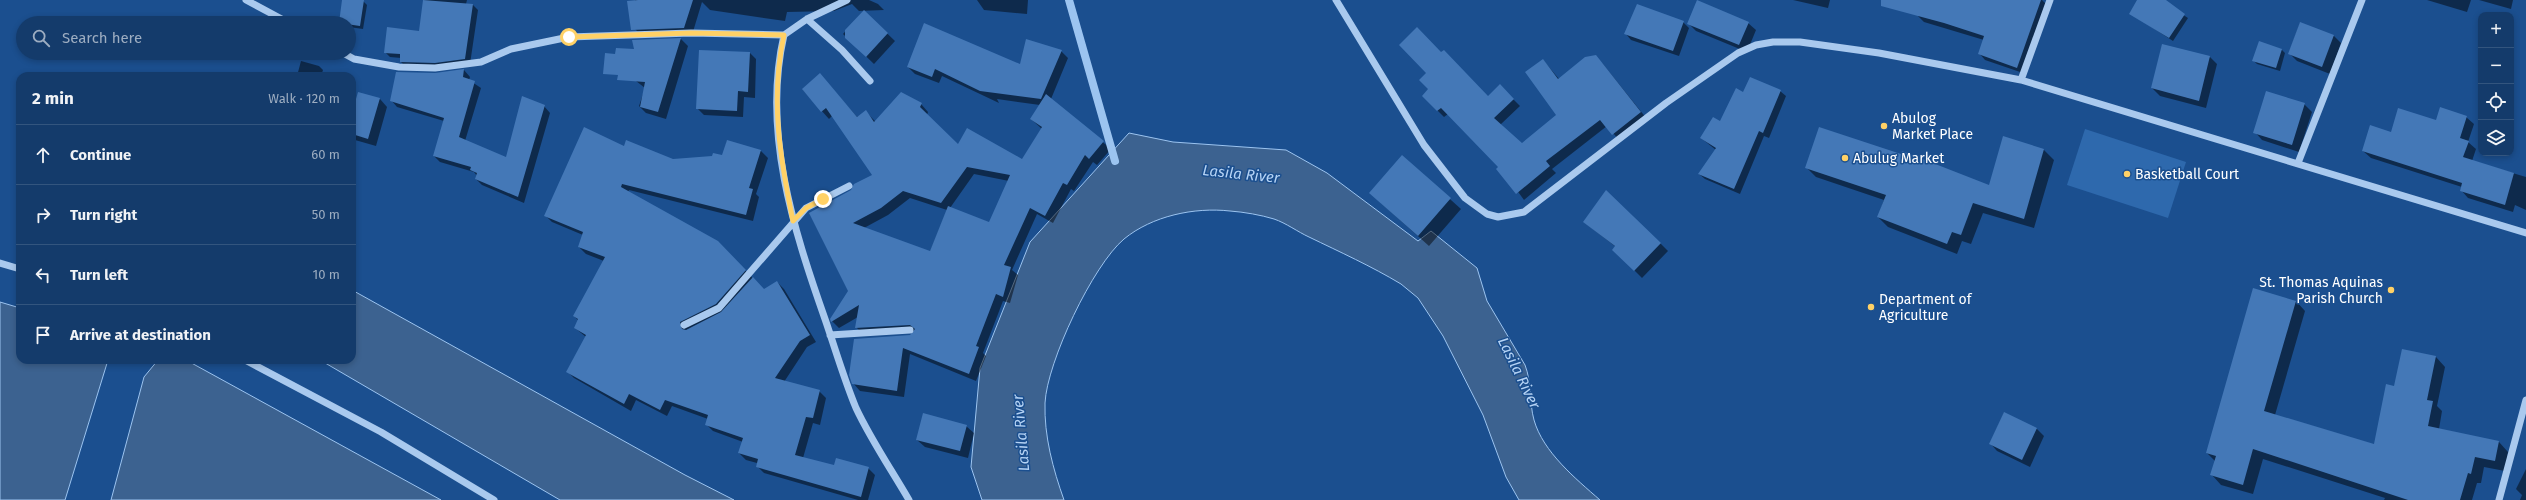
<!DOCTYPE html>
<meta charset="utf-8">
<style>
body{margin:0;font-family:"Fira Sans",sans-serif;background:#1d4271;color:#f1f3f6}
.controls{position:absolute;right:12px;top:12px;display:grid;overflow:hidden;border-radius:8px;box-shadow:0 2px 6px #0003}
.controls button{width:36px;height:36px;display:grid;place-items:center;padding:0;border:0;border-bottom:1px solid #33557e;background:#143b6b;color:#f1f3f6;font:20px sans-serif}
.stop{position:absolute;width:12px;height:12px;margin:-9px;border:3px solid #ffd166;border-radius:50%;background:#fff}
.stop.end{background:#ffd166;border-color:#fff;box-shadow:0 1px 4px #0008}
.list{margin:0;padding:0;list-style:none}
h2{display:flex;justify-content:space-between;align-items:center;height:52px;margin:0;padding:0 16px;font-size:17px}
h2 small{font-size:13px;font-weight:400;color:#9dadc1}
.list li{display:grid;grid-template-columns:26px 1fr auto;gap:12px;align-items:center;box-sizing:border-box;height:60px;padding:0 16px;border-top:1px solid #33557e}
.list b{display:block;font-size:15px;white-space:nowrap}
.list em{font-size:13px;font-style:normal;color:#9dadc1}
.icon{flex:none;width:22px;height:22px;fill:none;stroke:currentColor;stroke-width:2;stroke-linecap:round;stroke-linejoin:round}
.map{position:relative;flex:none;width:2526px;height:500px;overflow:hidden}
.search{position:absolute;background:#143b6b;box-shadow:0 2px 6px #0003;left:16px;top:16px;width:340px;height:44px;display:flex;align-items:center;gap:10px;box-sizing:border-box;padding:0 14px;border-radius:22px;color:#9dadc1;font-size:15px}
.panel{position:absolute;background:#143b6b;box-shadow:0 2px 6px #0003;left:16px;top:72px;width:340px;height:292px;border-radius:12px}
.map>svg:first-child{display:block}
.green{fill:#2e69ad}
.water{fill:#3c6290;stroke:#9cc4f0}
.shadow{fill:#0007;fill-rule:evenodd}
.lines{fill:none;stroke-linecap:round;stroke-linejoin:round}
.stream{stroke:#9cc4f0;stroke-width:8}
.building{fill:#4478b7;fill-rule:evenodd}
.minor{stroke:#a9c9ee;stroke-width:7}
.route{stroke:#ffd166;stroke-width:5}
.poi-dot{fill:#ffd166;stroke:#1b4f8f;stroke-width:1.5}
.labels{text-anchor:middle;dominant-baseline:central;stroke-width:3;stroke-linejoin:round;paint-order:stroke}
.poi-label{font-size:14px;fill:#fff;stroke:#1b4f8f;text-anchor:start}
.water-label{font-size:15px;font-style:italic;fill:#b5d3f5;stroke:#1b4f8f}
</style>
<div class="map">
<svg width="2526" height="500" viewBox="0 0 2526 500">
<rect width="100%" height="100%" fill="#1b4f8f"/>
<!-- green -->
<path class="green" d="M2085,129L2186,162L2168,218L2067,185Z"/>
<!-- water -->
<path class="water" d="M1129,133L1173,142L1286,150L1327,173L1418,241L1431,231L1477,268L1487,301L1525,365C1532,383 1529,402 1534,420C1543,452 1576,479 1600,500H1519L1506,477L1483,415L1443,336L1418,298L1401,284C1371,266 1340,252 1309,237C1298,232 1286,223 1274,219C1261,215 1244,212 1230,211C1194,207 1152,216 1124,239C1093,265 1047,362 1045,403C1044,436 1053,469 1064,500H982L971,467L980,368L1030,242Z
M352,290L685,475L734,500H560L320,360H352Z
M0,302L20,308V360H108L65,500H0Z
M158,360H186L441,500H111L144,377Z"/>
<!-- shadow -->
<path class="shadow" d="M343,0L363,1L367,5L363,29L349,27Z
M424,0H467L466,4L473,5L478,10L470,64L405,66L401,62V58L390,57L385,52L420,33Z
M635,0H869L878,4L884,10L859,11L852,4L834,11L787,12L785,21L710,10L702,2L692,35L643,37L635,29Z
M977,0H1028L1027,14L984,10Z
M1793,0H1830L1828,8Z
M1922,0H2042L2047,5L2023,73L1985,60L1979,53L1984,40L1924,22L1918,16Z
M2138,0H2160L2188,18L2173,41L2130,13Z
M2427,0H2471L2467,12Z
M2479,0H2513L2511,9Z
M864,11L895,41L874,64L843,34Z
M1683,22L1689,28L1679,56L1631,40L1626,34Z
M1688,23H1748L1756,30L1747,52L1696,31Z
M2300,23L2334,36L2341,43L2330,74L2297,61L2289,53Z
M681,39L688,46L666,119L646,113L639,106L645,88L636,81L635,41Z
M2282,50L2285,53L2280,71L2257,64L2254,61Z
M1061,51L1068,58L1051,99L1111,149L1097,165L1093,162L1074,191L1071,189L1053,223L1037,214L1012,270L1018,275L1010,303L1003,301L983,353L986,356L976,381L910,354L904,397L860,391L853,383L914,332L864,335L857,328L858,317L839,328L832,321L850,292L852,191L874,175L833,115L829,119L803,90L820,75L857,117L866,112L876,122L921,104L928,112L927,115L958,145L1023,160L1042,129L1031,119L1040,105L997,99L999,103L942,76L939,83L915,74L908,67L1021,66ZM974,174L1009,181L990,223L950,208ZM910,198L947,210L930,252L864,228L888,215Z
M750,53L756,59L755,98L744,97L743,117L704,115L697,108Z
M2210,57L2217,64L2206,108L2160,96L2152,88Z
M1543,60L1559,79L1602,63L1647,119L1620,141L1607,126L1552,169L1556,173L1524,200L1500,167L1448,114L1444,117L1423,96L1488,97L1500,86L1520,106L1500,125L1522,145L1558,115Z
M301,61L319,66L323,70L321,76H297Z
M464,70L470,77L469,80L481,88L465,141L507,158L544,106L550,113L524,203L482,185L476,179L477,176L474,172L440,162L434,156L444,121L397,107L391,100L435,74Z
M1780,91L1786,96L1769,138L1764,136L1740,194L1705,179L1699,174L1716,150L1701,138L1721,123L1744,93Z
M380,99L387,107L376,146L355,140L352,137V117Z
M2304,104L2312,112L2299,152L2262,140L2255,132Z
M2466,117L2474,124L2468,142L2476,149L2472,161L2526,177V210L2515,205L2513,212L2468,198L2461,190L2462,187L2371,158L2363,151L2392,133L2436,121Z
M2004,138L2044,150L2054,160L2034,228L1983,213L1971,244L1962,241L1957,254L1888,227L1878,217L1884,200L1816,177L1806,167L1902,156L1990,186Z
M727,141L761,151L768,158L756,194L759,197L753,221L629,190L628,192L718,242L764,290L777,282L784,289L816,342L807,347L784,382L819,391L826,398L820,425L813,423L803,458L834,466L868,468L875,475L868,500H858L764,473L757,466V463L746,460L739,453L743,442L713,431L706,424L708,419L672,406L667,416L636,400L631,411L574,378L567,371L586,337L575,328L579,321L574,316L604,261L586,254L579,247L583,235L552,222L545,215L624,147L673,160L723,156Z
M1402,156L1461,209L1429,246L1381,203Z
M1584,222L1660,243L1668,251L1642,278L1621,257L1616,247Z
M2296,301L2305,311L2275,415L2375,445L2395,387L2436,357L2445,367L2437,406L2442,411L2439,429L2499,442L2508,452L2505,471L2484,467L2481,483H2477L2472,500H2384L2385,498L2263,459L2253,494L2221,485L2212,475L2216,462L2207,453Z
M2004,413L2037,429L2044,436L2030,467L1997,451L1990,443Z
M966,426L974,433L968,458L925,447L917,440Z
M2526,469V500H2520L2522,495L2516,489Z"/>
<g class="lines">
<!-- stream -->
<path class="stream" d="M1069,0L1115,161"/>
</g>
<!-- building -->
<path class="building" d="M342,0H364L360,26L339,23Z
M423,0L473,4L465,59L435,63L400,62V54L384,53L387,27L419,31Z
M638,0H693L684,28L631,30L627,1Z
M1697,0L1749,22L1739,45L1687,24Z
M1881,0H2041L2017,68L1978,54L1984,36L1944,23L1881,6Z
M2137,0H2166L2185,14L2169,38L2129,14Z
M1637,4L1684,21L1673,51L1624,34Z
M864,10L888,33L866,57L845,38V30Z
M2300,22L2334,35L2322,67L2288,54Z
M924,23L1020,64L1026,39L1062,50L1041,99L980,91L935,69L932,77L907,67Z
M1417,27L1441,52L1444,50L1488,96L1500,84L1514,99L1494,118L1522,143L1556,115L1525,72L1543,59L1558,79L1585,57L1596,55L1641,112L1612,135L1600,120L1546,161L1550,166L1516,194L1496,169L1498,167L1441,108L1437,111L1422,96L1428,89L1419,80L1426,73L1399,45Z
M681,38L658,112L640,107L645,82L617,80L618,75L603,74L605,53L615,54L616,48L634,49L632,40Z
M2259,41L2282,49L2276,68L2252,61Z
M2162,44L2210,56L2199,101L2151,88Z
M699,50L750,52L748,92L738,91L737,111L696,109Z
M464,69L463,77L475,81L459,137L506,157L522,96L545,105L518,197L475,179L477,173L470,170L471,167L433,156L444,118L390,101L396,72L435,73Z
M820,73L857,117L866,110L874,122L901,92L922,103L920,107L958,144L967,128L1022,159L1042,127L1030,119L1046,94L1104,141L1089,159L1085,155L1067,185L1063,183L1045,216L1030,208L1004,265L1011,267L1003,297L996,294L976,346L979,347L969,374L903,348L897,391L852,384L849,375L854,339L910,335L915,329L910,325L855,328L859,305L831,322L830,319L848,291L809,213L851,190L854,184L872,175L826,108L821,112L802,89ZM967,167L1010,175L989,222L948,206L930,251L853,223L881,208L903,191L941,203Z
M1750,77L1781,90L1763,133L1759,131L1734,189L1698,174L1716,148L1700,138L1713,117L1720,121L1736,88L1743,92Z
M2266,91L2305,103L2292,145L2253,133Z
M358,92L380,98L368,139L352,134V113Z
M2440,107L2467,116L2460,138L2469,141L2463,157L2514,173L2505,205L2460,191L2462,183L2362,151L2370,125L2391,132L2398,108L2436,120Z
M584,127L624,146L626,140L673,159L712,156L713,153L722,155L727,140L761,150L749,188L753,189L746,215L622,184L621,187L718,241L746,270L716,304L680,322L682,329L686,330L721,312L753,277L764,289L777,281L810,335L800,341L775,378L820,390L813,418L806,417L795,455L834,465L836,458L869,467L861,497L756,467L758,459L738,453L743,438L705,425L708,415L665,400L660,410L629,394L624,404L566,372L586,335L574,328L578,319L573,316L605,257L578,247L583,232L544,216Z
M1819,127L1901,154L1902,151L1989,185L2003,136L2044,149L2024,219L1973,203L1961,235L1952,232L1947,244L1877,217L1886,195L1805,168Z
M1402,155L1451,198L1418,236L1369,193Z
M1606,190L1661,243L1634,271L1612,250L1615,246L1583,222Z
M2253,288L2296,301L2264,411L2374,444L2386,384L2394,386L2402,349L2436,356L2427,400L2433,401L2428,426L2499,441L2495,461L2475,457L2471,474L2468,473L2460,500H2408L2253,449L2243,485L2210,475L2216,456L2206,453Z
M2004,412L2037,428L2022,460L1989,444Z
M923,413L967,425L960,451L916,440Z"/>
<g class="lines">
<!-- minor -->
<path class="minor" d="M246,0L289,23
M847,0L807,19L784,35C762,131 793,228 825,319C835,348 844,379 856,408C871,440 891,469 909,500
M1336,0L1424,145L1465,198L1487,214L1498,217L1524,212L1666,103L1738,53L1756,45L1773,42H1800L1879,53L2021,80L2526,233
M807,19L842,50L870,81
M343,53L354,59L399,67L435,68L481,62L511,49L569,37L691,33L784,35
M2021,80L2050,0
M2298,163L2362,0
M0,263L20,269
M684,325L719,308L806,208L849,186
M830,335L910,330
M245,360L381,432L494,500
M2499,500L2526,400"/>
</g>
<g class="lines">
<!-- route -->
<path class="route" d="M569,37L691,33L784,35C770,99 780,158 793,221L806,208L823,199"/>
</g>
<!-- markers -->
<g class="poi-dot">
<circle cx="1884" cy="126" r="4"/>
<circle cx="1845" cy="158" r="4"/>
<circle cx="2127" cy="174" r="4"/>
<circle cx="2391" cy="290" r="4"/>
<circle cx="1871" cy="307" r="4"/>
</g>
<g class="labels">
<!-- poi labels -->
<g class="poi-label">
<text x="1892" y="118">Abulog<tspan x="1892" dy="16">Market Place</tspan></text>
<text x="1853" y="158">Abulug Market</text>
<text x="2135" y="174">Basketball Court</text>
<text x="2383" y="282" text-anchor="end">St. Thomas Aquinas<tspan x="2383" dy="16">Parish Church</tspan></text>
<text x="1879" y="299">Department of<tspan x="1879" dy="16">Agriculture</tspan></text>
</g>
<!-- water labels -->
<g class="water-label">
<text transform="translate(1241 174) rotate(6)">Lasila River</text>
<text transform="translate(1519 373) rotate(64)">Lasila River</text>
<text transform="translate(1021 433) rotate(-95)">Lasila River</text>
</g>
</g>
</svg>
<div class="controls">
<button>+</button>
<button>−</button>
<button><svg class="icon" aria-label="locate" viewBox="0 0 24 24"><circle cx="12" cy="12" r="6"/><path d="M12 2v4M12 18v4M2 12h4M18 12h4"/></svg></button>
<button><svg class="icon" aria-label="layers" viewBox="0 0 24 24"><path d="M12 4l9 5-9 5-9-5zM3 14l9 5 9-5"/></svg></button>
</div>
<div class="stop" style="left:569px;top:37px"></div>
<div class="stop end" style="left:823px;top:199px"></div>
<div class="search"><svg class="icon" aria-label="search" viewBox="0 0 24 24"><circle cx="10" cy="10" r="6"/><path d="M15 15l6 6"/></svg>Search here</div>
<section class="panel">
<h2>2 min<small>Walk · 120 m</small></h2>
<ul class="list">
<li><svg class="icon" aria-label="ahead" viewBox="0 0 24 24"><path d="M12 20V5M6 11l6-6 6 6"/></svg><div><b>Continue</b></div><em>60 m</em></li>
<li><svg class="icon" aria-label="right" viewBox="0 0 24 24"><path d="M7 20v-9h11M14 6l5 5-5 5"/></svg><div><b>Turn right</b></div><em>50 m</em></li>
<li><svg class="icon" aria-label="left" viewBox="0 0 24 24"><path d="M17 20v-9H6M10 6l-5 5 5 5"/></svg><div><b>Turn left</b></div><em>10 m</em></li>
<li><svg class="icon" aria-label="arrive" viewBox="0 0 24 24"><path d="M6 21V4h12l-3 4 3 4H6"/></svg><div><b>Arrive at destination</b></div></li>
</ul>
</section>
</div>
